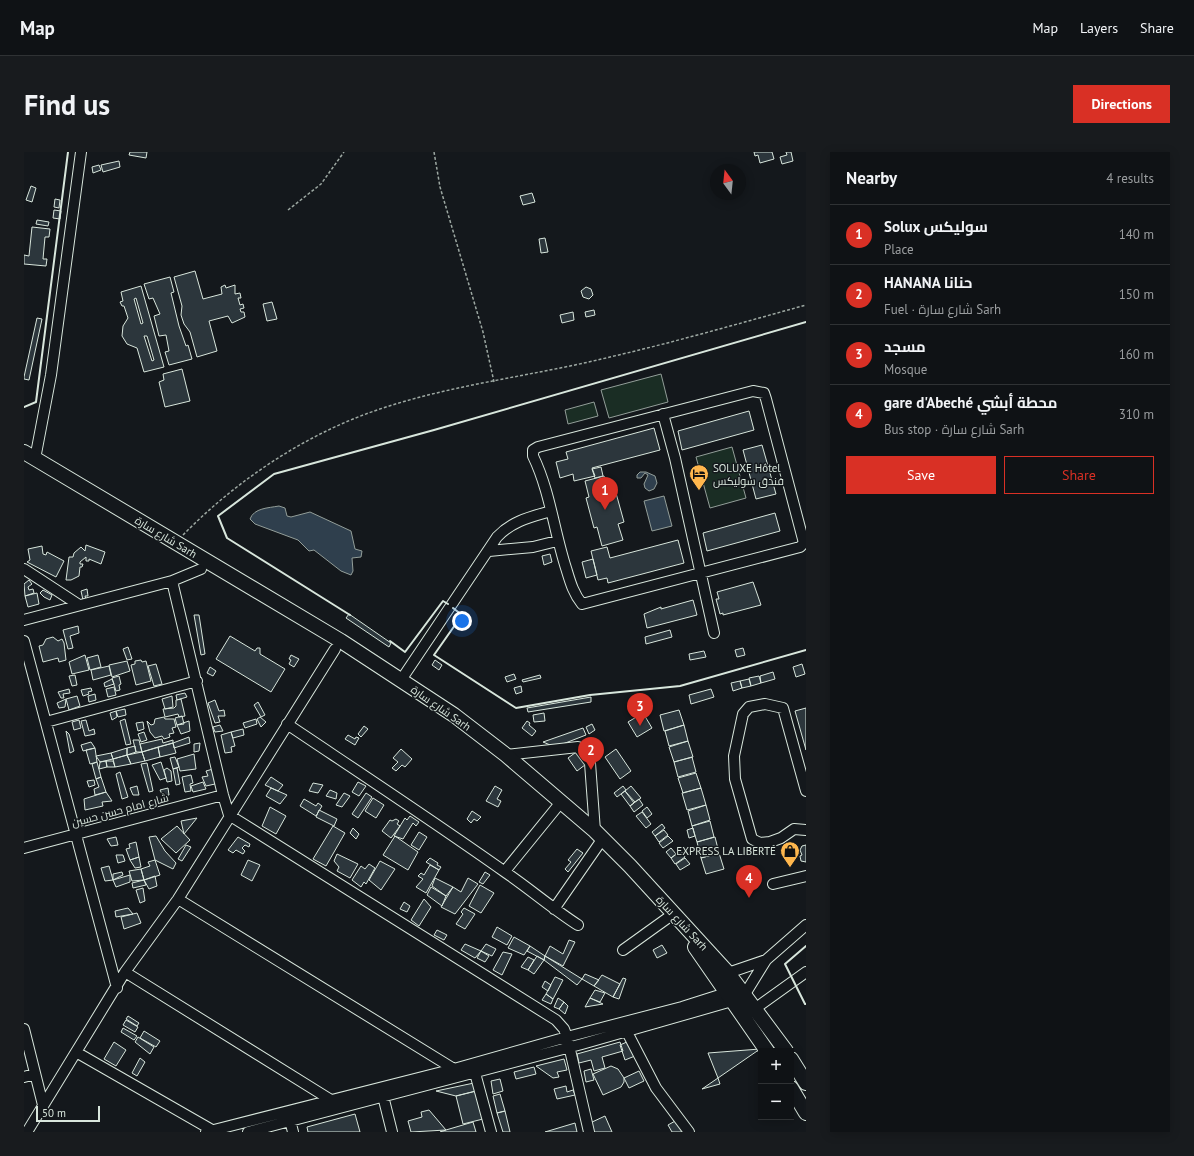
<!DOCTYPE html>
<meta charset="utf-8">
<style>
body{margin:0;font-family:"PT Sans",Cairo,sans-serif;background:#181b1e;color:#f1f3f6}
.controls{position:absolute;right:12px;bottom:12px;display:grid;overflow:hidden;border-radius:0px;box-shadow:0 2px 10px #0003}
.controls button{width:36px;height:36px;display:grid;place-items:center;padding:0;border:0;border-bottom:1px solid #2f3234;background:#0f1215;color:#f1f3f6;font:20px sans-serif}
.compass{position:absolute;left:686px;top:12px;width:36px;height:36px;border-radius:50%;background:#0f1215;box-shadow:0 2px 10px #0003;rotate:345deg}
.scale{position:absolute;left:12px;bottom:10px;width:64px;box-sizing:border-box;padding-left:4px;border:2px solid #d8e6dc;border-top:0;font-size:11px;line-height:14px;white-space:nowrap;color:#d8e6dc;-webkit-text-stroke:3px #14181c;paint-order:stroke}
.you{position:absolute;left:438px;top:469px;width:14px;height:14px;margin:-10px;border:3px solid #fff;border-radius:50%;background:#1a73e8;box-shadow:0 0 0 6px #1a73e833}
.badge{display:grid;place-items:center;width:26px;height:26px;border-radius:50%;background:#d93025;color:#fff;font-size:13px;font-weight:700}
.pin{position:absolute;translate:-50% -33px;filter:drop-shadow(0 1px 2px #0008)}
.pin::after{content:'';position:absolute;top:21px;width:14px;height:12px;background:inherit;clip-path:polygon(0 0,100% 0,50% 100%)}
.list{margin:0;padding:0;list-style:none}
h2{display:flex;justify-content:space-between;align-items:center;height:52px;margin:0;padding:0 16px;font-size:17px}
h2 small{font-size:13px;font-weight:400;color:#9b9ea0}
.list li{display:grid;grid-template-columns:26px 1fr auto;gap:12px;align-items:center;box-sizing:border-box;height:60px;padding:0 16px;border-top:1px solid #2f3234}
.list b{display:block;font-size:15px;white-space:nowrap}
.list p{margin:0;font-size:13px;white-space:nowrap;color:#9b9ea0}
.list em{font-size:13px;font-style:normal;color:#9b9ea0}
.actions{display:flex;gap:8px;padding:12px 16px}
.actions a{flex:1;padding:9px 0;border:1px solid #d93025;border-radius:0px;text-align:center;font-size:14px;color:#d93025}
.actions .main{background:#d93025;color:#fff}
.map{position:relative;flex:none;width:782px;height:980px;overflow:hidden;border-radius:0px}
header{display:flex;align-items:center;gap:24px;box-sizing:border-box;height:56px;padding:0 20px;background:#0f1215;border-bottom:1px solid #2f3234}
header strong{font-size:19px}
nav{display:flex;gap:22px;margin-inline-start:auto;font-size:14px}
.intro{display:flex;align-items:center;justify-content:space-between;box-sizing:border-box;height:96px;padding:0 24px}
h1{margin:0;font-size:28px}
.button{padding:10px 18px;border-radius:0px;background:#d93025;color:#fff;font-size:14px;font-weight:700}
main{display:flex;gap:24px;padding:0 24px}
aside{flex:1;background:#0f1215;border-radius:0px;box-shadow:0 2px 10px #0003}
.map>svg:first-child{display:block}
.green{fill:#1a2d24;stroke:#939e99}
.water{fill:#2f3f4d;stroke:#939e99}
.building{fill:#2c363c;stroke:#d8e6dc;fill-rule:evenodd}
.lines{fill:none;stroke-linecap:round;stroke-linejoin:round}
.minor-casing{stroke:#d8e6dc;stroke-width:12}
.highway-casing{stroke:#d8e6dc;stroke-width:16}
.path{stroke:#9da8a2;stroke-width:1.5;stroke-dasharray:3 2;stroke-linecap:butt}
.minor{stroke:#14181c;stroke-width:10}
.highway{stroke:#14181c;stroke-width:14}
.wall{stroke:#d8e6dc;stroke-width:2}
.labels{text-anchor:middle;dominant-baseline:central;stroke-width:3;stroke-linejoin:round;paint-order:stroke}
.poi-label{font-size:11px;fill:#d8e6dc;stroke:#14181c;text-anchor:start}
.street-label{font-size:11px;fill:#d8e6dc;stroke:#14181c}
</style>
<header>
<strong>Map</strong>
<nav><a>Map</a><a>Layers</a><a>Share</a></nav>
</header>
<div class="intro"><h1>Find us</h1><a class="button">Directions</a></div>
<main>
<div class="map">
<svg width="782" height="980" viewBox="0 0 782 980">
<rect width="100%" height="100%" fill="#14181c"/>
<!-- green -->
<path class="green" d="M637,222L644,250L585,266L577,238Z
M570,250L574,264L544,272L541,258Z
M708,295L722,346L686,356L672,305Z"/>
<!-- water -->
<path class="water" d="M616,320H622L631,324L633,331L630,337L625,339L621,336L620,332L624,323L621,321L617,326H613V323Z
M640,344L648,374L628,379L620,349Z
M255,354L261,356L263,364L267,365L286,360L327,379L331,397L338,399L337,405L328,406L329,419L327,423L317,419L290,398L285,399L274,388L231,372L226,367C230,356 244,356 255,354Z"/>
<!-- building -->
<path class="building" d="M106,0H123L122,6L105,3Z
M730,0H748L750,7L736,11L734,3L731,4Z
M762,0H767L769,9L758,12L756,5L763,3Z
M95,9L96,15L79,20L77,13Z
M75,13L77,18L69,21L68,15Z
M7,34L12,36L8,50L2,48Z
M508,41L511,50L499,53L496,44Z
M31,47L36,48L35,56L30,55Z
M30,58L37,59L36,67L29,66Z
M13,68L25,70L24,74L12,72Z
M8,75L26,77L25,85H21L19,107H23L22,114L0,112V103L5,104Z
M521,86L524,100L517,101L515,87Z
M171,119L179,147L198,142L197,135L201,133L202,136L211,133V142L216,141L217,146H214L216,153L219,152L220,156L216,157L217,160H220L221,165L208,171L204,164L185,169L193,199L173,205L166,180L160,172L157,163L158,154L150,125Z
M146,125L150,140L147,141L155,174L162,194L164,193L168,207L145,213L141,200L145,199L142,183L135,184L130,164L136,162L129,146L125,147L120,132Z
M117,134L140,215L120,220L113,196L103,192L98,184L99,174L104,166L100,154H98L96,150L99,149L97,140ZM112,146L119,171L117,172L110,147ZM120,184H123L130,208L128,209Z
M562,135L567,137L569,143L565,147L559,145L557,139Z
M248,150L253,167L243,169L239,152Z
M570,158L571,163L562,165L561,160Z
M549,160L550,168L538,171L536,163Z
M13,166L18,167L5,228L0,227V225Z
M158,217L166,249L141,255L135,230L140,228L139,222Z
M725,259L730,278L658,298L654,279Z
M630,276L636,298L568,316L571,324L550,329L549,322L536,326L532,310L544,307L542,300Z
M738,293L752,342L732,347L719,298Z
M577,315L579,324L571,326L568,317Z
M580,324L585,343L592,341L600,370L594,372L599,388L578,394L573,375L570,376L562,346L565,345L561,329Z
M751,361L756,379L683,399L679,381Z
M654,388L660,411L584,431L583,426L574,428L567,399L583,395L586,406Z
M62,393L81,400L77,412L65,407V409H62V405L56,410V412H59L58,415H56L55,424L47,428H42L45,405H49L50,401L57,395L61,399Z
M18,394L19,402L22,403L23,400L40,409L32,425L3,410L6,408L4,397Z
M526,402L528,410L520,413L518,404Z
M569,407L573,423L562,426L558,410Z
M5,428L8,432L4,435L5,438L9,437L10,441L1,444L0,432Z
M729,430L737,453L699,463V461L696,462L692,447H695L693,440Z
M63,437L64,444H61L62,447L59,448L57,439Z
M19,438L28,443L26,448L20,445L16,441Z
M13,441L15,452L4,455L1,444Z
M669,448L673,463L623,476L620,462L637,455V457Z
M325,462L367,491L365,495L322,466Z
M170,463H175L181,502L177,503Z
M54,474L55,481L46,484L49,496L44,497L39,478Z
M646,478L648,485L622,492L621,485Z
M206,484L231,499L233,496H236V502L261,517L247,540L192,507Z
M29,485L34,489L38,487L40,491L42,508L35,510L34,506L19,510L15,494L19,493L22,487Z
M104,495L108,507L103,508L99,497Z
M719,496L721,503L713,505L711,498Z
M680,499L682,505L666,508L665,502Z
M61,503L65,518L48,522L45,510Z
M74,503L77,515L66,518L63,506Z
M267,503L275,507L270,515L265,512L267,508L265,507Z
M117,508L118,510L122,509L127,529L112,533L107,513L111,512V509Z
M411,508L418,513L415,518L408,513Z
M103,509L106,519L88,525L85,513Z
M132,512L138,532L130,534L124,514Z
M778,512L781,522L772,525L769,515Z
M85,514L87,523L69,528L67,518Z
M186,515L192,519L189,524L183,521Z
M749,520L751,527L737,531L736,524Z
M490,522L492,527L483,530L481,525Z
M51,523L53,533L48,534L45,524Z
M516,523L517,526L499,530L498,528Z
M95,524L97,532L95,533L96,538L92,539L88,526Z
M735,524L737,531L727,534L725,526Z
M88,527L90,532L81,535L80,531Z
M725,527L727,534L718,536L716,529Z
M716,529L718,536L709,539L707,531Z
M497,534L498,540L492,542L490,536Z
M90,535L92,543L84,545L82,537Z
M67,536L68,539L64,540L65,542L59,544L57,538Z
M45,537L46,541L39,542L40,546H37L34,540Z
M687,537L690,545L667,552L665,543Z
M161,541L163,545L153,548L152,543Z
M71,542L72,548L65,550L64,544Z
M53,544L56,554L45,558L42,547Z
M148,544L149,555L141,557L138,547Z
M567,545V550L504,560L503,556Z
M42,547L41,555L35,556L33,551Z
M157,547L161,564L155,565L154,562L141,565L139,557L150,556L152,554V548Z
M191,548L195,559L200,558L201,564H194L196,570L191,571L184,551Z
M234,550L241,563L237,565L230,553Z
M782,556V598L771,559Z
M101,557L102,563L94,565L92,559Z
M655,558L660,573L640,579L636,563Z
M92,559L93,565L88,568L86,561Z
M520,561L521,569L510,570L509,563Z
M619,561L628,576L613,585L604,570Z
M158,564L160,572L153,573L151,566Z
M140,565L141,567H150L152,575L148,576L150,581L145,582L146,585L140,587L138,584L131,586L126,580L123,569L127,573L130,572L131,567Z
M236,565L242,570L237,575L233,567Z
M101,567L107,592L102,593L96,569Z
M232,567L233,572L221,576L219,571Z
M55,568L57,576L50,578L48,570Z
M62,568L65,579L70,577L71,582L61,584L57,569Z
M165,569L166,579L157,582L153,573Z
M503,569L506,571L505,573L512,579L508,584L498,576Z
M119,570L120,577L114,579L112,571Z
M568,572L571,578L565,582L562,575Z
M196,573L199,579L191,580L189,575Z
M660,573L664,589L645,594L641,579Z
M340,574L344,577L337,585L334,582Z
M559,576L562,583L531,595L519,590Z
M219,577L220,583L209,586L207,580Z
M42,579L45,582L50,599L46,601Z
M120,580L123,588L117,590L114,582Z
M207,580L211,594L207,595L208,600L201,601L197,583Z
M324,583L331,587L332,585L335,586L331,593L321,587Z
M165,585L166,591L150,596L149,591Z
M138,587L139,591L149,588V591L118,600L116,592Z
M570,587L578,600L553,619L544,606Z
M109,588H115L118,600H112Z
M664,589L669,605L650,610L645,595Z
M67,590L71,596L59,599L57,593Z
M149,591L152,601L136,605L134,595Z
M176,591L175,599L170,600V592Z
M111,594L112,600L103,603V596Z
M134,595L136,605L121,609L118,600Z
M71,596L73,610L66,612L62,598Z
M103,596V603L89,607L87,601Z
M377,597L388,607L381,615L378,613L372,619L368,616L374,610L369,606Z
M592,597L607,619L596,627L581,605Z
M118,600L121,609L107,612L103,603Z
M87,601L89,607L76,610L72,604Z
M170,602L172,617L156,619L153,607Z
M103,603L107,612L91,615L89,607Z
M151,605L155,615L149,617L146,606Z
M668,605L672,620L654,625L650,610Z
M82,609L83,615L75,617L76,610Z
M82,609H89L91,615H83Z
M73,610L77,625L72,627L68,612Z
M137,610L142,626L136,628L128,613Z
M123,611L129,639L125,640L117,612Z
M143,616L147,619L148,629L143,630L140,618Z
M153,616L156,632L152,633L149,617Z
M189,617L191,632L182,634L178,625L184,624L182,619Z
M96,620L104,645L98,647L92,622Z
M672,621L677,636L659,641L654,626Z
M167,623L169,631L166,632L167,639L161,640L158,625Z
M77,625L82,640L71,643L70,637L75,635L72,627Z
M247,625L259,633L254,639L241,633Z
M70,628L71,633L65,635L63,629Z
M179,630L182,637L169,640L167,634Z
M334,630L342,634L335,644L328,640Z
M289,631L299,633L294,641L285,639Z
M113,634L115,643H109L106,636Z
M471,634L478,638L473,647L477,649L474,655L462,649Z
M599,634L602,638L593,645L590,641Z
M607,634L617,646L611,650L601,639Z
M144,636L145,643L139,644L136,638Z
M247,636L263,643L256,652L242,644Z
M677,636L682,653L663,658L658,641Z
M306,638L313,641L312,647L302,644Z
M601,639L610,651L606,654L597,642Z
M82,640L88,649L78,650L79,654L61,658L60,647Z
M320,641L326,644L318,655L312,653Z
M342,641L348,645L334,666L328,662Z
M349,646L360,653L352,666L341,659Z
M280,647L292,654L294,651L298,654L292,664L276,654Z
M615,647L619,653L610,660L606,654Z
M682,653L686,668L668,674L664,659Z
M246,655L262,664L252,682L238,674Z
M623,655L628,662L623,666L618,659Z
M295,658L313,667L310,674L292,665Z
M448,659L457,665L453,669L450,667L447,671L443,667Z
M618,660L627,672L622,676L612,664Z
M386,664L395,670L392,674L389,671L379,687L370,684L381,666L383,668Z
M173,666L160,682L157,669Z
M372,667L375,669L373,672L376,674L367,686L358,679L366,668L368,669Z
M686,669L690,685L673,690L668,674Z
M638,672L641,676L631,684L628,680Z
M153,674L166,688L152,701L137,687Z
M309,674L321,681L302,714L289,707Z
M329,676L335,682L332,687L326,681Z
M669,676L671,684L665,686L663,678Z
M640,678L644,683L635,690L631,684Z
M395,680L403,685L395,698L387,693Z
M132,684L141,699L152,711L149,717L131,708L125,685Z
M371,684L394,700L384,718L359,703Z
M644,684L649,689L639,696L635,691Z
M92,685L94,693L87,694L83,687Z
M214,685L226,692L225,695L221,693L218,696L221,699L219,702L212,698L209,701L204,698Z
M691,685L695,701L677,706L673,690Z
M112,690L115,705L106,708L102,697L106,696L105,692Z
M162,693L167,695L158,709L154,707Z
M782,693V710L777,709L776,704L778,703L776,698L778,694Z
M647,696L652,702L647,706L642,700Z
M553,697L559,701L544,720L541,717L547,710L544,708Z
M657,699L661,705L651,712L647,706Z
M695,701L700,717L682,722L677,706Z
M313,702L334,712L326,726L313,719L315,715L310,709Z
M92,703H99L101,709L94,711Z
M115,705L117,715L111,716L106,708Z
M406,706L414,711L413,713L417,715L415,718L402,710Z
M661,706L666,712L656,718L652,712Z
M131,708L136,723L120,728L117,717L126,714L124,710Z
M224,708L236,713L228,729L217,723Z
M356,709L371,717L357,738L345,728Z
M345,712L351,716L342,732L340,730L337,735L328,728L337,714L341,717Z
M406,713L415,718L402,741L392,735L399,727L394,724L397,721L400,723Z
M85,714L89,728L81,729L77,716Z
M117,717L120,728L108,729L105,719Z
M98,720L99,723L89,728V722Z
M461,720L466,723L459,732L455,730Z
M106,723V730L92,735L89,728Z
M131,724L133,734L125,737L120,728Z
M411,726L429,735L422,744L408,734Z
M444,726L454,732L431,762L417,755L429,735L437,740Z
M120,728L122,733L109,736L108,731Z
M456,733L470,741L457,761L445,754Z
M407,735L422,744L418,754L403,743Z
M119,736L121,749L116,751L112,738Z
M400,747L407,755L395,774L387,768Z
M380,750L386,754L383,760L376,757Z
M104,756L109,762L92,765L91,759Z
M440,756L451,762L441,777L432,772L439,762L437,760Z
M113,761L117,771L100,777L97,765Z
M473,775L488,784L483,793L468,785Z
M413,778L423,783L420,788L410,783Z
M490,785L506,794L500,803L484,796Z
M545,788L551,790L539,814L521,804L526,794L539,802Z
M441,792L457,799L451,806L437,798Z
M462,792L472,797L468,804L457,799Z
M638,793L643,801L633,806L629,798Z
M506,794L521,804L520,808L503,799Z
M457,799L465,804L461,810L453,806Z
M479,800L488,802L478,823L469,818Z
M513,804L520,808L510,822L504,818Z
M521,804L558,827L553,833L520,808Z
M504,805L510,808L504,818L497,815Z
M561,822L575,828L570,834L558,827Z
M578,823L596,832L589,845L570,834Z
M531,825L539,828L529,847L522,842Z
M599,826L602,827L595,847L589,845Z
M521,829L527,833L524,839L518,835Z
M571,838L581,841L576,850L566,846Z
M522,842L529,847L527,852L518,848Z
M534,846L540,850L535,857L530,855Z
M566,846L579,852L561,855Z
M540,850L544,854L541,862L535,857Z
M104,864L115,871L113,874L102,867Z
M102,868L114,875L111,880L99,873Z
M99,876L113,884L110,888L97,880Z
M120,879L136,889L132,895L116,886Z
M114,885L130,895L126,902L111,890Z
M605,889L611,904L601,908L596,893Z
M90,890L102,898L92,914L80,907Z
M596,890L599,899L578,905L581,916L570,919L567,908L555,911L553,902Z
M736,897L694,926L684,901Z
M116,906L121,910L113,924L108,921Z
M540,907L543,918L533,920L535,925L529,926L512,914Z
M587,914L594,917L600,926V930L597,935L579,943L569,922Z
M510,915L512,922L492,927L490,920Z
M567,917L570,928L562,930L560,919Z
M615,919L620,929L605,936L600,926Z
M694,926L696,932L678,937Z
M476,927L479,939L469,942L467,929Z
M450,931L452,939L432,944L412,939Z
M542,934L543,940L549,938L551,943L533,947L530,937Z
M452,939L459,967L439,972L432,944Z
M476,942L481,959L473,961L469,944Z
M405,958L422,978L387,980L384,969L398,965L397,960Z
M481,959L486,980H479L473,961Z
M331,962L336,980H284L283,975Z
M581,964L588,980H570L566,971Z
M653,968L660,980H648L644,973Z
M449,970L452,980H416L422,978Z
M551,971L553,980H521Z"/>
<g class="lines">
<!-- minor casing -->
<g class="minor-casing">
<path id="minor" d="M729,239L740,241L742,247L780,391L776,395L558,452C549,441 546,429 542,416C530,379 526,339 509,304V298L514,295Z
M639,262L651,306L690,481
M11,307L27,223L57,0
M465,399L509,395L533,389
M0,417L55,453
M148,429L199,643L205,663L532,868L540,877L543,885L565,980
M0,468L148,429L177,417
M0,489L93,836
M377,528L473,385C488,369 506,365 527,359
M22,570L173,529
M263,572C336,621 409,669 481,720C506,737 529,757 554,773
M482,603L554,595L566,611L571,679
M782,639L759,556L741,552L725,555L719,562L710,604L711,627L728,687L736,691L746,690L757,686L770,677L782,678
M0,696L199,643
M481,719L533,655
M749,732L782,724
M154,747L430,917
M530,757L575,692
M599,798L645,765
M101,820L307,948
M704,821L742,808
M721,842L742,808L782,773
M732,856L782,820
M0,877L19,953
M603,880L632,936L665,980
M52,900L188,978
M451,921L467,980
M0,925L11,922
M359,944L368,980
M266,968L269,980
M3,980L101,820L154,747L311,497
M182,980L430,917L543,885L658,855L702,841
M224,980L558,892L708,849"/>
</g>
<!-- highway casing -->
<g class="highway-casing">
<path id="highway" d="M0,300L317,489L430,563L482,603L571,679L606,714L704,821L762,899
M671,795L743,899
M767,907L782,931
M767,936L782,961"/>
</g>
<!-- path -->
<path class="path" d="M410,0L416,35L459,180L470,230
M264,58L297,32L320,0
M159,383C207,334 266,293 329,267C410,234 501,226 586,205C651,190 717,171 782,153"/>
<!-- minor -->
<use href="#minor" class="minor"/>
<!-- highway -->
<use href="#highway" class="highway"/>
<!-- wall -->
<path class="wall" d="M0,255L12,250L44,0
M429,456L438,463L410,503L492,556L566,543L656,534L782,498
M326,463L203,386L194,364L250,322L410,278L782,170
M366,489L381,500L419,449L424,452
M782,794L761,812L781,852H782"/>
</g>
<!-- icons -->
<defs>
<g id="hotel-pin" transform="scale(1)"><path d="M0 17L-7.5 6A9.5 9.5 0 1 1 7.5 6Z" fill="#ffb74d" stroke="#14181c"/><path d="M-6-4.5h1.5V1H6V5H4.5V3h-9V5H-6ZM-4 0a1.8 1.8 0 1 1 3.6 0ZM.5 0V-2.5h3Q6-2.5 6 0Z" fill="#111"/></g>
<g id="shop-pin" transform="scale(1)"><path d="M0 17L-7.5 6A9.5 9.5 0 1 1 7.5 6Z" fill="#ffb74d" stroke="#14181c"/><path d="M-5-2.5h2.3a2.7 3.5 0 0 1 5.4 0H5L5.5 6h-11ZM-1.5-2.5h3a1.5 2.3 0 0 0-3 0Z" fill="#111"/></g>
</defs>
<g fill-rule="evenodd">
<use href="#hotel-pin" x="675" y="322"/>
<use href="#shop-pin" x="766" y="699"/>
</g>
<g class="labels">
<!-- poi labels -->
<g class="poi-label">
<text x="689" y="316">SOLUXE Hôtel<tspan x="689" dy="13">فندق سوليكس</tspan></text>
<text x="752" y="699" text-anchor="end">EXPRESS LA LIBERTÉ</text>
</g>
<!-- street labels -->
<g class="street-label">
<text transform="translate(142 385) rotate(31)">شارع سارة Sarh</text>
<text transform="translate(417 556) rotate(35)">شارع سارة Sarh</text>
<text transform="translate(96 658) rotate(-15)">شارع امام حسن حسين</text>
<text transform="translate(658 771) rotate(47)">شارع سارة Sarh</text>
</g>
</g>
</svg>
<div class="controls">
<button>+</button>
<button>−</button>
</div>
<svg class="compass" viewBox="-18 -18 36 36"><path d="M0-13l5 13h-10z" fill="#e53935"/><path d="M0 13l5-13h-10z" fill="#9b9ea0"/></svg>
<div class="scale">50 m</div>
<div class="you"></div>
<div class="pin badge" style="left:581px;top:358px">1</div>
<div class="pin badge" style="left:567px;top:618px">2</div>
<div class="pin badge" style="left:616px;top:574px">3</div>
<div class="pin badge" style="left:725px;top:746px">4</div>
</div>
<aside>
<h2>Nearby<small>4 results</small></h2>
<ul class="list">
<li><span class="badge">1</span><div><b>Solux سوليكس</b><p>Place</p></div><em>140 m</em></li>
<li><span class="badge">2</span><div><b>HANANA حنانا</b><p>Fuel · شارع سارة Sarh</p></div><em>150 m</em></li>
<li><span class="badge">3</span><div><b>مسجد</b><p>Mosque</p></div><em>160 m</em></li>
<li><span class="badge">4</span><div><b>gare d'Abeché محطة أبشي</b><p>Bus stop · شارع سارة Sarh</p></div><em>310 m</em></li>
</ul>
<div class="actions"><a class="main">Save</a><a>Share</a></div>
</aside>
</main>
